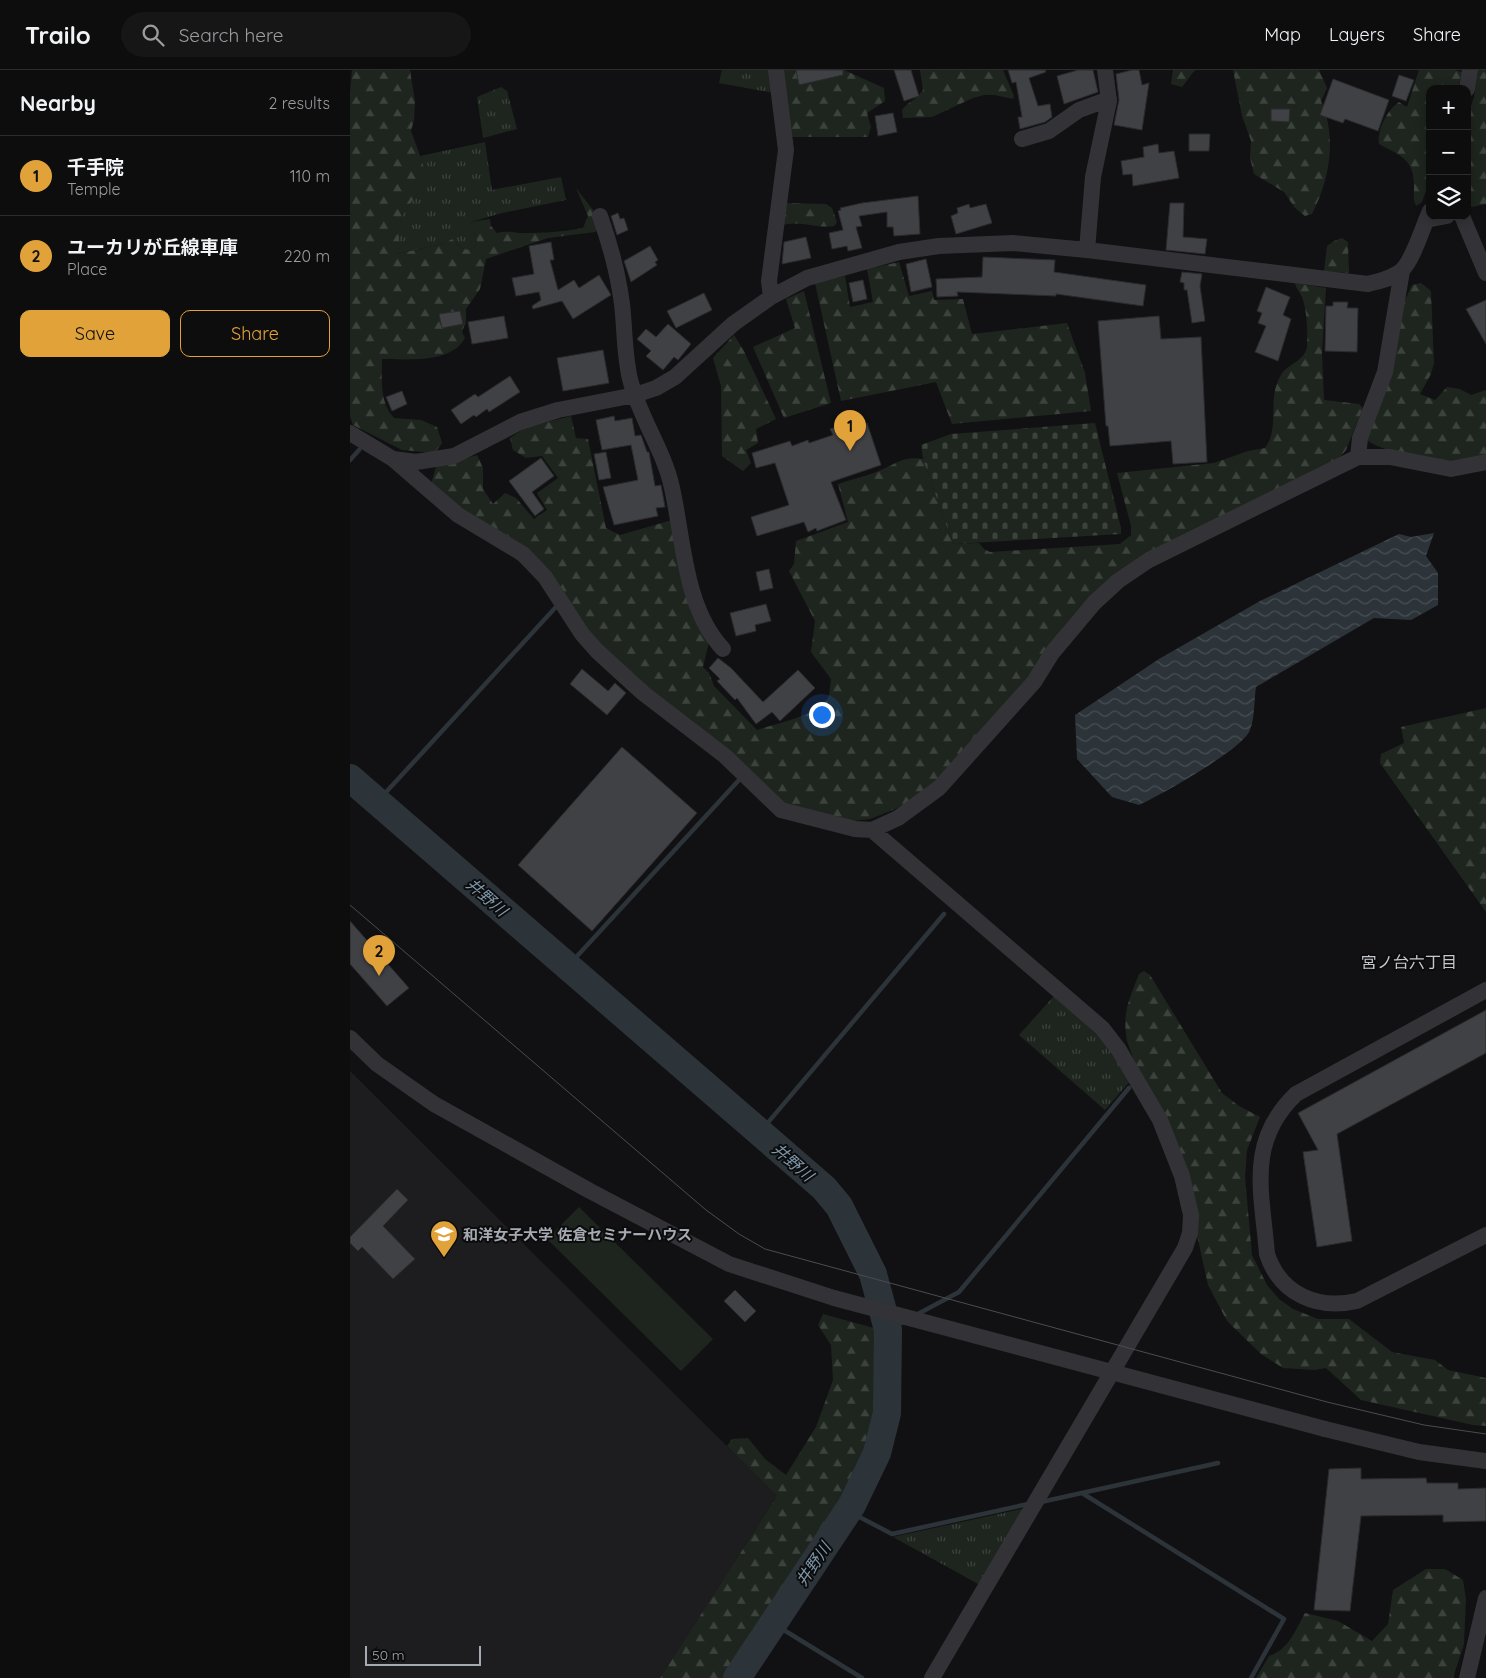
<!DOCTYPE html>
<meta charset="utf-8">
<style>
body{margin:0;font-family:Quicksand,"Noto Sans JP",sans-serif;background:#161617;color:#f1f3f6}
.controls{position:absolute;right:15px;top:15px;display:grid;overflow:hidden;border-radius:10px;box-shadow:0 2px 12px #0003}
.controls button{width:45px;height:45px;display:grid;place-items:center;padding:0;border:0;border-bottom:1px solid #2d2d2e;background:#0d0d0e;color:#f1f3f6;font:25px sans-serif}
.scale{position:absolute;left:15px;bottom:12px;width:116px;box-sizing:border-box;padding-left:5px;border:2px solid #a4a9b2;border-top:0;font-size:14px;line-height:18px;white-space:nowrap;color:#a4a9b2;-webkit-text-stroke:4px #0c0c0d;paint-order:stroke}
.you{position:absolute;left:471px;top:644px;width:18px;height:18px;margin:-12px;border:4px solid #fff;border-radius:50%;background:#1a73e8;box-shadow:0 0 0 8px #1a73e833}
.badge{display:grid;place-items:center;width:32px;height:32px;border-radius:50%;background:#e2a23a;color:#111;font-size:16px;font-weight:700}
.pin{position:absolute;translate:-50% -41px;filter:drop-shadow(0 1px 2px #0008)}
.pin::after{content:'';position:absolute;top:26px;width:18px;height:15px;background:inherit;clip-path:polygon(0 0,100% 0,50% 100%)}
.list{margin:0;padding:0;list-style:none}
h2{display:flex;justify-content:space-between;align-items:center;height:65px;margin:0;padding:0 20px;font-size:21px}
h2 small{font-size:16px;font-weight:400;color:#9a9c9e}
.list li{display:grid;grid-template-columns:32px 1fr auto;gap:15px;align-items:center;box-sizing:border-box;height:80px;padding:0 20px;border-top:1px solid #2d2d2e}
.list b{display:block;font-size:19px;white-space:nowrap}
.list p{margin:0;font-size:16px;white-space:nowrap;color:#9a9c9e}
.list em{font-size:16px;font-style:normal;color:#9a9c9e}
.actions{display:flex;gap:10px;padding:15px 20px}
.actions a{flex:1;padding:11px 0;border:1px solid #e2a23a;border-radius:10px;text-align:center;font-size:18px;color:#e2a23a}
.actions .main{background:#e2a23a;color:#111}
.icon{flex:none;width:28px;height:28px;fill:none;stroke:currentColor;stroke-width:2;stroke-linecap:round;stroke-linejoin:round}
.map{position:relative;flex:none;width:1136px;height:1608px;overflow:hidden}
header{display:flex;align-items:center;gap:30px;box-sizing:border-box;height:70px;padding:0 25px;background:#0d0d0e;border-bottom:1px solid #2d2d2e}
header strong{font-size:24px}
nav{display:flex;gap:28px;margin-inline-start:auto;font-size:18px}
.search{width:350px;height:45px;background:#161617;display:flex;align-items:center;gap:12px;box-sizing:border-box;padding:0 18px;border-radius:28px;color:#9a9c9e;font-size:19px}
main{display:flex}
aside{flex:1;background:#0d0d0e}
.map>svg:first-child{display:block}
.built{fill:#1d1d1f}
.grass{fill:url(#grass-tufts)}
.forest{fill:url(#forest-firs)}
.cemetery{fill:url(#cemetery-stones)}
.pitch{fill:#1e251e}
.water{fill:url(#water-waves)}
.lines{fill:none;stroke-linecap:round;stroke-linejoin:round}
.stream{stroke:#2c343a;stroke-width:4.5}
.river{stroke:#2c343a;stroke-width:28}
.building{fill:#404145;stroke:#2b2b2e}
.minor{stroke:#333337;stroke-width:16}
.tram{stroke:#4a4c50;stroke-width:1}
.minor-bridge{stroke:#333337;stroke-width:16}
.labels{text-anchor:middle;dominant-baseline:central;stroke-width:4;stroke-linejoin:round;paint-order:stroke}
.poi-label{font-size:15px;font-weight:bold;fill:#a4a9b2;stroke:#0c0c0d;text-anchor:start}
.water-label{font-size:16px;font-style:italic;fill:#7d97ab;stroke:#0c0c0d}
.neighbourhood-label{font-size:16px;fill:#c4c7ce;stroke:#0c0c0d}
</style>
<header>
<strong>Trailo</strong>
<div class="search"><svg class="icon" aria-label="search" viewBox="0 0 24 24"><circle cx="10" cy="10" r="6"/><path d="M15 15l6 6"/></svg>Search here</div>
<nav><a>Map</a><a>Layers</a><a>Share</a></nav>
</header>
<main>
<aside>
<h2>Nearby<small>2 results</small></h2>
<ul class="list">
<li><span class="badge">1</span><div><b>千手院</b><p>Temple</p></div><em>110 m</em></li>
<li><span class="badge">2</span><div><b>ユーカリが丘線車庫</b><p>Place</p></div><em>220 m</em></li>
</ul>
<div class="actions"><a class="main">Save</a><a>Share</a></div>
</aside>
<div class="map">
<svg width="1136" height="1608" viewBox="0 0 1136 1608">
<defs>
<pattern id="grass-tufts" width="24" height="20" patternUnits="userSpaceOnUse" patternTransform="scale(1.25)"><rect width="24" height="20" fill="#1e251e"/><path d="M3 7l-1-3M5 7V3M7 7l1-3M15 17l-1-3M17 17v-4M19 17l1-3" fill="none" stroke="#3c423c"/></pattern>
<pattern id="forest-firs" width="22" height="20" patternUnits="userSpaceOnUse" patternTransform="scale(1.25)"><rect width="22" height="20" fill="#1e251e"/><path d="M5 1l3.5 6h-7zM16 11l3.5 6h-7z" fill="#3c423c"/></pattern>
<pattern id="cemetery-stones" width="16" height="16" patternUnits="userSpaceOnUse" patternTransform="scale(1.25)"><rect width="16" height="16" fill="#1e251e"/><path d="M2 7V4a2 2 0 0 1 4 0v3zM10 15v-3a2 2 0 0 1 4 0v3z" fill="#3c423c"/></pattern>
<pattern id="water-waves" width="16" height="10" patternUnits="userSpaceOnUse" patternTransform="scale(1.25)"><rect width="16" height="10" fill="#2c343a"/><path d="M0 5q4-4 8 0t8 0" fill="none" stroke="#484f54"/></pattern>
</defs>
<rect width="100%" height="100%" fill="#111113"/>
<!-- built -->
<path class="built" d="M0,1001L427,1426L310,1608H0Z"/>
<!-- grass -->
<path class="grass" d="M372,0H421L424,23L369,13Z
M151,17L157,21L167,59L133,68L127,27Z
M135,72L142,120L211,107L216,130L152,143L121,152L127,171L125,177C114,183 110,177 102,169L92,174L46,184L51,147L67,124L73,94L70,86Z
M704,926L748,963L781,1010L755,1040L669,965Z
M676,1438L630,1515L543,1467Z"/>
<!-- forest -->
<path class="forest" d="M2,0H60L65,32L64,50L61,61L73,94L74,105L67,124L51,147L47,184L92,174L102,169C110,177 114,183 125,177L127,171L121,152L140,149L141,156L147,163C157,160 164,163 174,163C194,163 213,162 233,158L238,146L226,118L243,140L249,158L245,162L198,168L136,189L130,219L116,239V251L112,262L115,268C101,294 57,289 32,289C32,310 29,331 44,348L71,350L87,357L92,373L85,383L52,380L3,355L0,346V23Z
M431,0H494L534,18L535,31L517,43L521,57L518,67H440Z
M570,0H653L664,26L663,29L645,25H634L623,28L582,47L553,48L552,40C558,32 567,29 573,20Z
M823,0H845L832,17L821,14Z
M883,0H969L977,18L971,31C987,67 980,109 962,144L955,146L945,138L934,122L904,104L900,88L901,71L892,46Z
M1069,0H1105L1112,2L1108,19H1080V109L1072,132L1066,136C1063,129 1064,124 1064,116C1064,89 1051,86 1029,74C1027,60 1037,40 1049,32L1057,37Z
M1128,0H1136V134L1117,138V47L1124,27Z
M434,133L476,134L482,138L487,152L484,156C465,159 450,149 430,156Z
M992,168L998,172L999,203L974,201L977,176L984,171Z
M549,192L559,226L582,221L584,230L613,229L622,264L717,253L735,303L741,341L602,354L586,312L491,331L465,213L495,206L500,237L523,232L517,199Z
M945,213L976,218L972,283L974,330L1009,334L1013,338L996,380L986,392L765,505L737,529L714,556L679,610L583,713L561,731L543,740L520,749L502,751L433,735L249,576L226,542L81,414L86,397L127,385L133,398V419L143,434L155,423L166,428L184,449L197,440L187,423L208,408L192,386L176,388L163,380L160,368L175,358L221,346L226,368L238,369L256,458L270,465L322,450L359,572L353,597L359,603L364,616L407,660C424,654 470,645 478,628C480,623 480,615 481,609L461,582L465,551L439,501L444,494L446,471L498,452L488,414C502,409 519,406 533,399C549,392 554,386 573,389L603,474L629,473L634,479L640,482L770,474L781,465V456L767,403L864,393L898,381L915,378C931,357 916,329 931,305C937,294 955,291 957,277C958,262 957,241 952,227C950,222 946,219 945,213Z
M1071,213L1081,221L1084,293L1081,304L1070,324L1085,330L1097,317L1110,319L1121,325L1136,320V386C1125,388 1112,393 1101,392C1083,391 1029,381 1017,370L1053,235L1062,215Z
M454,221L481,333L434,348L403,277L445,258L436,229Z
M384,265L394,281L426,349L406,359L408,373L396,380L401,393L393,401L372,386L371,316L363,288Z
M1136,638V842L1030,693L1031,684L1054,673L1051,657Z
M794,901L800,905L872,1023L889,1036L910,1047L897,1080L895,1107L902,1185L917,1215L929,1229L943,1239L968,1249H999L1042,1282L1085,1290L1098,1300L1136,1308V1356L1123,1355L1011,1330L976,1298L965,1300L933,1298L911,1284L877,1251L858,1215L847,1165L777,971C772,942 779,930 789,904Z
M473,1244L531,1260V1342L521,1382L495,1436L381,1608H310L427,1426L377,1376L382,1369L398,1368L415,1389L436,1405L466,1357L483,1310L481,1275L468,1255Z
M1076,1499H1095L1113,1510L1116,1529L1114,1574L1103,1608H906L919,1586C939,1579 945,1561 955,1543L988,1551L1022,1571L1038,1554L1043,1520Z"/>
<!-- cemetery -->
<path class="cemetery" d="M745,353L771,458V464L603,474L573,389L571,375L601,364Z"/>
<!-- pitch -->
<path class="pitch" d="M229,1137L363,1269L331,1301L197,1169Z"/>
<!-- water -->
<path class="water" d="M1084,463L1076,486L1088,503V535L1061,550L1024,548L906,617C904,630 905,647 900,660C893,679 811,725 789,735L762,727L727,689L725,645L809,589L910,531L1049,464L1061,467Z"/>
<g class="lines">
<!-- stream -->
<path class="stream" d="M0,390L9,380
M27,732L205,538
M218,896L389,710
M410,1062L594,844
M566,1245L609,1222L779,1018
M538,1260L553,1252
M732,1423L934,1549L901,1608
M691,1432L868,1393
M498,1441L542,1464L678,1434
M424,1554L512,1608"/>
<!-- river -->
<path class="river" d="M0,708L474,1118L489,1136L523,1204L538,1260L537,1343L527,1383L502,1435L387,1608"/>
</g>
<!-- building -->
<path class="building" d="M446,0H493V5L449,15Z
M544,0H561L569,26L554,31Z
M658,0H695L696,2L679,8L688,36L700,34L702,47L695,52L670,59L668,47H672L666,12L662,13Z
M728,0H743L748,22L714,34L707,6Z
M782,0H789L792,15L799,13L792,60L764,55L769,30L766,4Z
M1049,5L1064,10L1056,31L1042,26Z
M983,9L1039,30L1028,61L995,49L993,53L970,45Z
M921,39H940L939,52L921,51Z
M543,43L547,62L528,66L525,46Z
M839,64H860L859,81H839Z
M808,74L809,83L824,81L829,108L783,116L782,104L773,105L771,91L794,87L793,77Z
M568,126L570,164L544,166L543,157H537V142L509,146L512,156L506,157L512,178L498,181L497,176L482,179L479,163L493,160L488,141L491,140L490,138L512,133Z
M820,133H834L833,167L857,169L855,184L816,180Z
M619,134L620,138L636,134L642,153L606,164L601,146L608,143L607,138Z
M268,143L270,149L274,148L278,160L267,165L261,146Z
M456,167L461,188L432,194L434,172Z
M201,172L204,190H200L208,220L224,210L229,218L249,205L261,225L223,249L212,231L183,239L182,236L191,230L189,222L166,226L162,208L184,204L179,176Z
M300,176L308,190L305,192L307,195L281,212L274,191Z
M633,187L705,190L704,202L796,215L793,236L706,224V226L607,222L608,226L587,227L586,209L632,207Z
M576,189L582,217L561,222L556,194Z
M832,202L852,204L850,216L855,251L842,253L837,220H834V213L830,212Z
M513,210L517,229L503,232L499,213Z
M916,217L940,227L933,245L941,249L928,291L905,282L916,256L908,253L912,243L907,241Z
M354,223L362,240L326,258L317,241Z
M1136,230V274L1116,239Z
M983,232H998L997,238H1008L1007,282L975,281L976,236H983Z
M110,241L113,254L92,258L89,244Z
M154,246L158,268L122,274L118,252Z
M809,246L811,269L851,267L857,392L823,394L821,371L760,376L758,356H756L748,251Z
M318,254L341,274L328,290L324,287L313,300L296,286L301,281L287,269L296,259L306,267Z
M253,280L259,313L213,321L207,288Z
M160,306L170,322L139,342L137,339L126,347L124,345L111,354L101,340L125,324L128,327Z
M52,321L57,334L42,341L36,327Z
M264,346L265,351L282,348L285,366L291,365L297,382H299L305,416L311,415L315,437L306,438L308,446L264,455L253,417L288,410L281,375L252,380L246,350Z
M500,352L502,358L517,353L531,395L481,412L496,450L467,461L466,458L458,462L454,452L407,466L401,447L439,435L425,393L406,398L402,383L440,371L442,376L458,370L459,373L483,365L480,359Z
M256,382L261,408L249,410L244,384Z
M191,388L204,406L182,422L194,439L185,446L159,411Z
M419,499L423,518L410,521L406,502Z
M416,534L421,551L405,555L406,561L386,566L380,543Z
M368,588L381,598L413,632L448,600L465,618L430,651L422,642L406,654L387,628L385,630L367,611L370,609L359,598Z
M232,599L258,621L265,613L276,623L257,645L220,614Z
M272,677L347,743L242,861L168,795Z
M0,851L59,918L37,936L0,894Z
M1136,940V983L987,1064L1002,1171L967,1177L953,1082L968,1080L948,1043Z
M47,1119L58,1130L33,1156L65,1189L43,1209L12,1177L8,1181L0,1173V1167Z
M385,1220L406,1241L395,1252L374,1231Z
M1011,1398V1409L1076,1408L1077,1413H1108V1419L1136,1418V1451L1093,1452V1445L1011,1446L1000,1541L964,1540L979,1399Z"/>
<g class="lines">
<!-- minor -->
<path class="minor" d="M1117,19L1120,0
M672,69L699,61L729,40L759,29
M250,146C260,174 268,203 272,234C275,259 274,284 280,309C289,347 314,380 322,418C334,471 334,537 373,579
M1112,146L1136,203
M1076,150L1097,146
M737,180L743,107L759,31L755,0
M421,227L419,211L436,80L426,0
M0,363L43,389L66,392L104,386L170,352L208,340L285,325L306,318L325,307L383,254L421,227L457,208L549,182L589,176L663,173L737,180L1018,214C1029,211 1041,209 1051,201C1063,191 1073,156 1080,141
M1008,387L1010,368L1035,302L1052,201
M43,389L108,445L173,484L195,507L232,564L247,581L293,623L375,686L431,740L505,759L522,760L548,748L589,718L684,612L702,583L744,533L768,511L799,490L1008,387H1040L1101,399L1136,392
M522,760L752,958L769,980L810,1050L832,1106L841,1145L840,1163L835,1178L582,1608
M1136,920L946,1024C896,1072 912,1122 917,1184C930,1224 967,1240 1007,1231L1136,1165
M0,968L27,994L84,1034L240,1121L379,1194L484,1228
M975,1359L1069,1382L1136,1391
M1117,1608L1136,1528"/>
<!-- tram -->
<path class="tram" d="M0,835L356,1140L389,1164L415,1179L977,1332L1074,1355L1136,1364"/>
<!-- minor-bridge -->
<path class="minor-bridge" d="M484,1228L975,1359"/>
</g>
<!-- icons -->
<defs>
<g id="university-pin" transform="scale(1.4375)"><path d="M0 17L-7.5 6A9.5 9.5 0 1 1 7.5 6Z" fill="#e2a23a" stroke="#0c0c0d"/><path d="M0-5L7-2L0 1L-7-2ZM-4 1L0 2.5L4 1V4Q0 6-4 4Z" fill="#fff"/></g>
</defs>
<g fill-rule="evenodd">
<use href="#university-pin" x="94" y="1164"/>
</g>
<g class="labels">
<!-- poi labels -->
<g class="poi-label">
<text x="113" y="1164">和洋女子大学 佐倉セミナーハウス</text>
</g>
<!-- water labels -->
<g class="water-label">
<text transform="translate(137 827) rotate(41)">井野川</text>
<text transform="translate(443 1092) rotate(41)">井野川</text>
<text transform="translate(463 1494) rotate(-56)">井野川</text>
</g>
<!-- neighbourhood labels -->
<g class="neighbourhood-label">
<text x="1059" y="892">宮ノ台六丁目</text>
</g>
</g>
</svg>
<div class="controls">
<button>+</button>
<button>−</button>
<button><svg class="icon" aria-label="layers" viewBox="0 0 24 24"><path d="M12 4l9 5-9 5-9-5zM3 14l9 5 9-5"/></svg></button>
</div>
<div class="scale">50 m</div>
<div class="you"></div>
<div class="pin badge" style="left:500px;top:381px">1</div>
<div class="pin badge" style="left:29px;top:906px">2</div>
</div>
</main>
